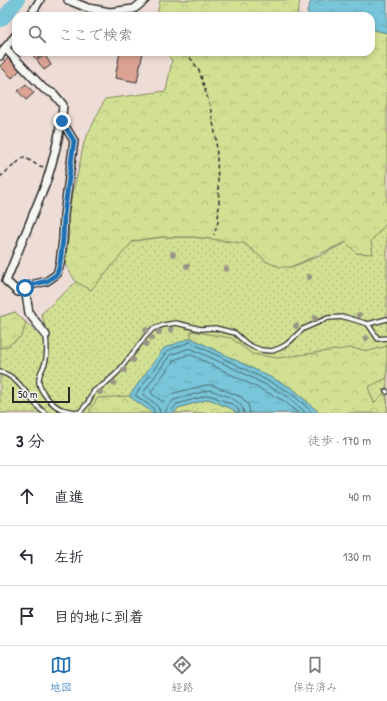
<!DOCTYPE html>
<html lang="ja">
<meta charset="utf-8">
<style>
body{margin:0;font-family:"Patrick Hand","Klee One",sans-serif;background:#f2f2f3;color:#2b2b33}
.scale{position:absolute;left:12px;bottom:10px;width:58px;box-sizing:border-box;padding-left:4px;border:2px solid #2b2b2b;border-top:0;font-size:11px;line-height:14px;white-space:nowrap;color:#2b2b2b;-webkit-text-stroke:3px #f6f6f2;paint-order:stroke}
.stop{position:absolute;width:12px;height:12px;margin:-9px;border:3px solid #1f6fb2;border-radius:50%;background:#fff}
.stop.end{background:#1f6fb2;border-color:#fff;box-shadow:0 1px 4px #0008}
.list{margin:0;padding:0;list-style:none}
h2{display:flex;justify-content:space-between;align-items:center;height:52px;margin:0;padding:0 16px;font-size:17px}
h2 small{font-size:13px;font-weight:400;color:#7c7c81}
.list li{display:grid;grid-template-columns:26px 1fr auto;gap:12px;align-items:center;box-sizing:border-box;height:60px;padding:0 16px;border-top:1px solid #e1e1e2}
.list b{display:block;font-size:15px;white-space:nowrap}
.list em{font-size:13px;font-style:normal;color:#7c7c81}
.icon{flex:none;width:22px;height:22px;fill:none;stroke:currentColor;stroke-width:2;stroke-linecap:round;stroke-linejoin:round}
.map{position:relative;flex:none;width:387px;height:413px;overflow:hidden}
.search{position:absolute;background:#fff;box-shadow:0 2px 6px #0003;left:12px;right:12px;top:12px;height:44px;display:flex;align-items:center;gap:10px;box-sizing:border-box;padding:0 14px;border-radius:12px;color:#7c7c81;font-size:15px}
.sheet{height:232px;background:#fff}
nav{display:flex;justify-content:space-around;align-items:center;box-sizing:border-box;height:56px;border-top:1px solid #e1e1e2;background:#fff;font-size:11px;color:#7c7c81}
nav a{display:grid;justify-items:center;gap:2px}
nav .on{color:#1f6fb2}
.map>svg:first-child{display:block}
.grass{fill:url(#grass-dots);stroke:#7e865f}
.forest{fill:url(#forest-crowns);stroke:#7e865f}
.water{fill:url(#water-ripples);stroke:#5a8793}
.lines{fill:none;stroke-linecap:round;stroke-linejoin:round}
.shore{stroke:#4a6971;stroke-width:1}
.river{stroke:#79c5d9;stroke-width:14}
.building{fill:#dba394;stroke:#2b2b2b}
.lane-casing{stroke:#2b2b2b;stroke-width:6}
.street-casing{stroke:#2b2b2b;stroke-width:10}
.path{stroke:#2b2b2b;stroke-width:1.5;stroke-dasharray:4 3;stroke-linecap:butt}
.lane{stroke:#f6f6f2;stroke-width:3.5}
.street{stroke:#f6f6f2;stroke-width:7}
.tree{fill:#9a9486}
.route{stroke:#1f6fb2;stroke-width:5}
</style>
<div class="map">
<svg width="387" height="413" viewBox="0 0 387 413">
<defs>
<pattern id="grass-dots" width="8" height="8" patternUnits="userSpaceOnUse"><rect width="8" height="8" fill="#d2e093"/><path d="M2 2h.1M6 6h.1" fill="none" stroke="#b4c07f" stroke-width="1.8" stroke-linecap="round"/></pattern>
<pattern id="forest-crowns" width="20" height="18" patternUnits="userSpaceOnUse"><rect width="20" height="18" fill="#d2e093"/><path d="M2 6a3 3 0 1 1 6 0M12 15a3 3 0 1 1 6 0" fill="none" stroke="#b4c07f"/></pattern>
<pattern id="water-ripples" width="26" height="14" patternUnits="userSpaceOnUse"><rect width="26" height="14" fill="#79c5d9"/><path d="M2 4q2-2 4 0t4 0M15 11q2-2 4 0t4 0" fill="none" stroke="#69a9ba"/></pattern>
</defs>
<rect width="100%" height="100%" fill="#eeddd6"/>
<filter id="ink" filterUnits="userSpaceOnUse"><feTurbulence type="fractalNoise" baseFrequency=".025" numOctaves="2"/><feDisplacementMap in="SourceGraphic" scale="8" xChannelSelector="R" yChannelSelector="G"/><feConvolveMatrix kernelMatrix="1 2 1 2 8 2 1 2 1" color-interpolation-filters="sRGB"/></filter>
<g filter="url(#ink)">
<!-- grass -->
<path class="grass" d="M387,221V413H0V317L15,312L40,336L48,334L41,314L76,282L91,289L133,241L162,237H193L244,243L267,262L291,267L320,256Z"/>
<!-- forest -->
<path class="forest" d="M160,0H300L297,16H157Z
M372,29L387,33V223L371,241L373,254L356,253L346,242L291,267H280L267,262L244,243L193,237H161L133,241L91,290L76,282L65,264L69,233L67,216L79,167L84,142L105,99L166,91L172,60L164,52H371V30Z
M15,312L26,323L22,336L6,347L0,348V317Z
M191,331L231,338L252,354L278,358L351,348L369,351L387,346V378L368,387L374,403L383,394L387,398V413H317L318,412L292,388L191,338Z
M129,396L153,413H90V409L98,398Z
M209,399L232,409L237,413H174L178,408Z"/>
<!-- water -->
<path class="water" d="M310,0H387V33L371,29V16H309L307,11L311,1Z
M191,338L292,388L318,412L317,413H237L232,409L209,399L178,408L174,413H153L129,396L164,348Z"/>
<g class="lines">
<!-- shore -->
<path class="shore" d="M155,413L153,408L136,396V394L167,351L190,342L237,365L290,392L313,413
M160,413C159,404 150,400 143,395V393L170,355L190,348L235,369L287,396L306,413
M166,413C166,408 170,403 174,400L209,390L213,391C223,395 243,399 244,413
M171,413L172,410L177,404L209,395L234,405L238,409L239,413
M250,413L248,404L241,397L212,385H206L174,393L169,396L163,402L152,394L151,392L174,360L190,354L284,401L298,413"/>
<!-- river -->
<path class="river" d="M0,20L3,18L18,0"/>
</g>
<!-- building -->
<path class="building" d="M30,52H44L45,53L36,59Z
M120,52H143L137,82L115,78Z
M45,55L51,65L44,70L37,60Z
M8,58L20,70L12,78L0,66Z
M26,84L34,93L26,100L18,91Z"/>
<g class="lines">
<!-- lane casing -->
<g class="lane-casing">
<path id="lane" d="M368,324L387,319
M46,335C47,344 48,354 45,363C43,369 39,373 39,380C38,390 52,405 61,409C67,411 73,411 79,413
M0,372C21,377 29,402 45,413
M386,391L387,392
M79,413L87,404L94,391L106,383L118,372L146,336L153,329L163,325L176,323L201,329L215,328L235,333L246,343L253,347L261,350L272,351L280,348L287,344L303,329L328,318L345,317L368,324L378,339L387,338"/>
</g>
<!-- street casing -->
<g class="street-casing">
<path id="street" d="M68,0L88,8L110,12L134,9L145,0
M30,16L40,0
M5,48L44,89L54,94L63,105C61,131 54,158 46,183L6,281L18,292L31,285L47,281L57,274L60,264L63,239L64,215L74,141L62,121
M0,56L5,48L16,35
M25,288L29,313L46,335"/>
</g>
<!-- path -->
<path class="path" d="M186,52L199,70L210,106L216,138L219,203L218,222L214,235
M0,177L7,171L24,157L39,166L44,167"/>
<!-- lane -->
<use href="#lane" class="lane"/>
<!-- street -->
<use href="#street" class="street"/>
</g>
<!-- trees -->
<g class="tree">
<circle cx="173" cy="254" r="3"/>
<circle cx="187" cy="266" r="3"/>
<circle cx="226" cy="269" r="3"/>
<circle cx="309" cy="277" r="3"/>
<circle cx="359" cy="315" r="3"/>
<circle cx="315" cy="318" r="3"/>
<circle cx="296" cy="326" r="3"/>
<circle cx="146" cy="330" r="3"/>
<circle cx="171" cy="330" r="3"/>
<circle cx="159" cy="332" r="3"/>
<circle cx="152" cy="338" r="3"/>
<circle cx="366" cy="338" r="3"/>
<circle cx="146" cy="344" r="3"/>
<circle cx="133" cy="360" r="3"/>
<circle cx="124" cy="370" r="3"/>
<circle cx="114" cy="383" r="3"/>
<circle cx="100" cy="392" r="3"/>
</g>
</g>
<g class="lines" filter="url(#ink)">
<!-- route -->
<path class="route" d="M25,288L31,285L47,281L57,274L60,264L63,239L64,215L74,141L62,121"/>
</g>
</svg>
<div class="scale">50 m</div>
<div class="stop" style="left:25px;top:288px"></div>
<div class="stop end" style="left:62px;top:121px"></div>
<div class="search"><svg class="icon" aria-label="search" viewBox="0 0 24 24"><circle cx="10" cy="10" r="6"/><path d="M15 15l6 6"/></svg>ここで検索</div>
</div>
<section class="sheet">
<h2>3 分<small>徒歩 · 170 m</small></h2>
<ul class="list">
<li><svg class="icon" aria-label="ahead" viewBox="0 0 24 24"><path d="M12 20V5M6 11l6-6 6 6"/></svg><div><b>直進</b></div><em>40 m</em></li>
<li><svg class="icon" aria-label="left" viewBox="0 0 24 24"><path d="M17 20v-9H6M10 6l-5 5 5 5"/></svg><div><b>左折</b></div><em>130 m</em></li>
<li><svg class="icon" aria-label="arrive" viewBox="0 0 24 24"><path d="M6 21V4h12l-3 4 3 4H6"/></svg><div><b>目的地に到着</b></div></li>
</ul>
</section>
<nav>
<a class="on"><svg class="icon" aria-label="map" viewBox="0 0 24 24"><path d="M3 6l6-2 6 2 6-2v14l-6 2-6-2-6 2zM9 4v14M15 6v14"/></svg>地図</a>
<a><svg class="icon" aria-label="directions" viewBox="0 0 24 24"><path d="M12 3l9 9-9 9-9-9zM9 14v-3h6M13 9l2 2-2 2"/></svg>経路</a>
<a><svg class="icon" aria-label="saved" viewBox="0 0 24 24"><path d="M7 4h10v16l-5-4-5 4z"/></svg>保存済み</a>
</nav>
